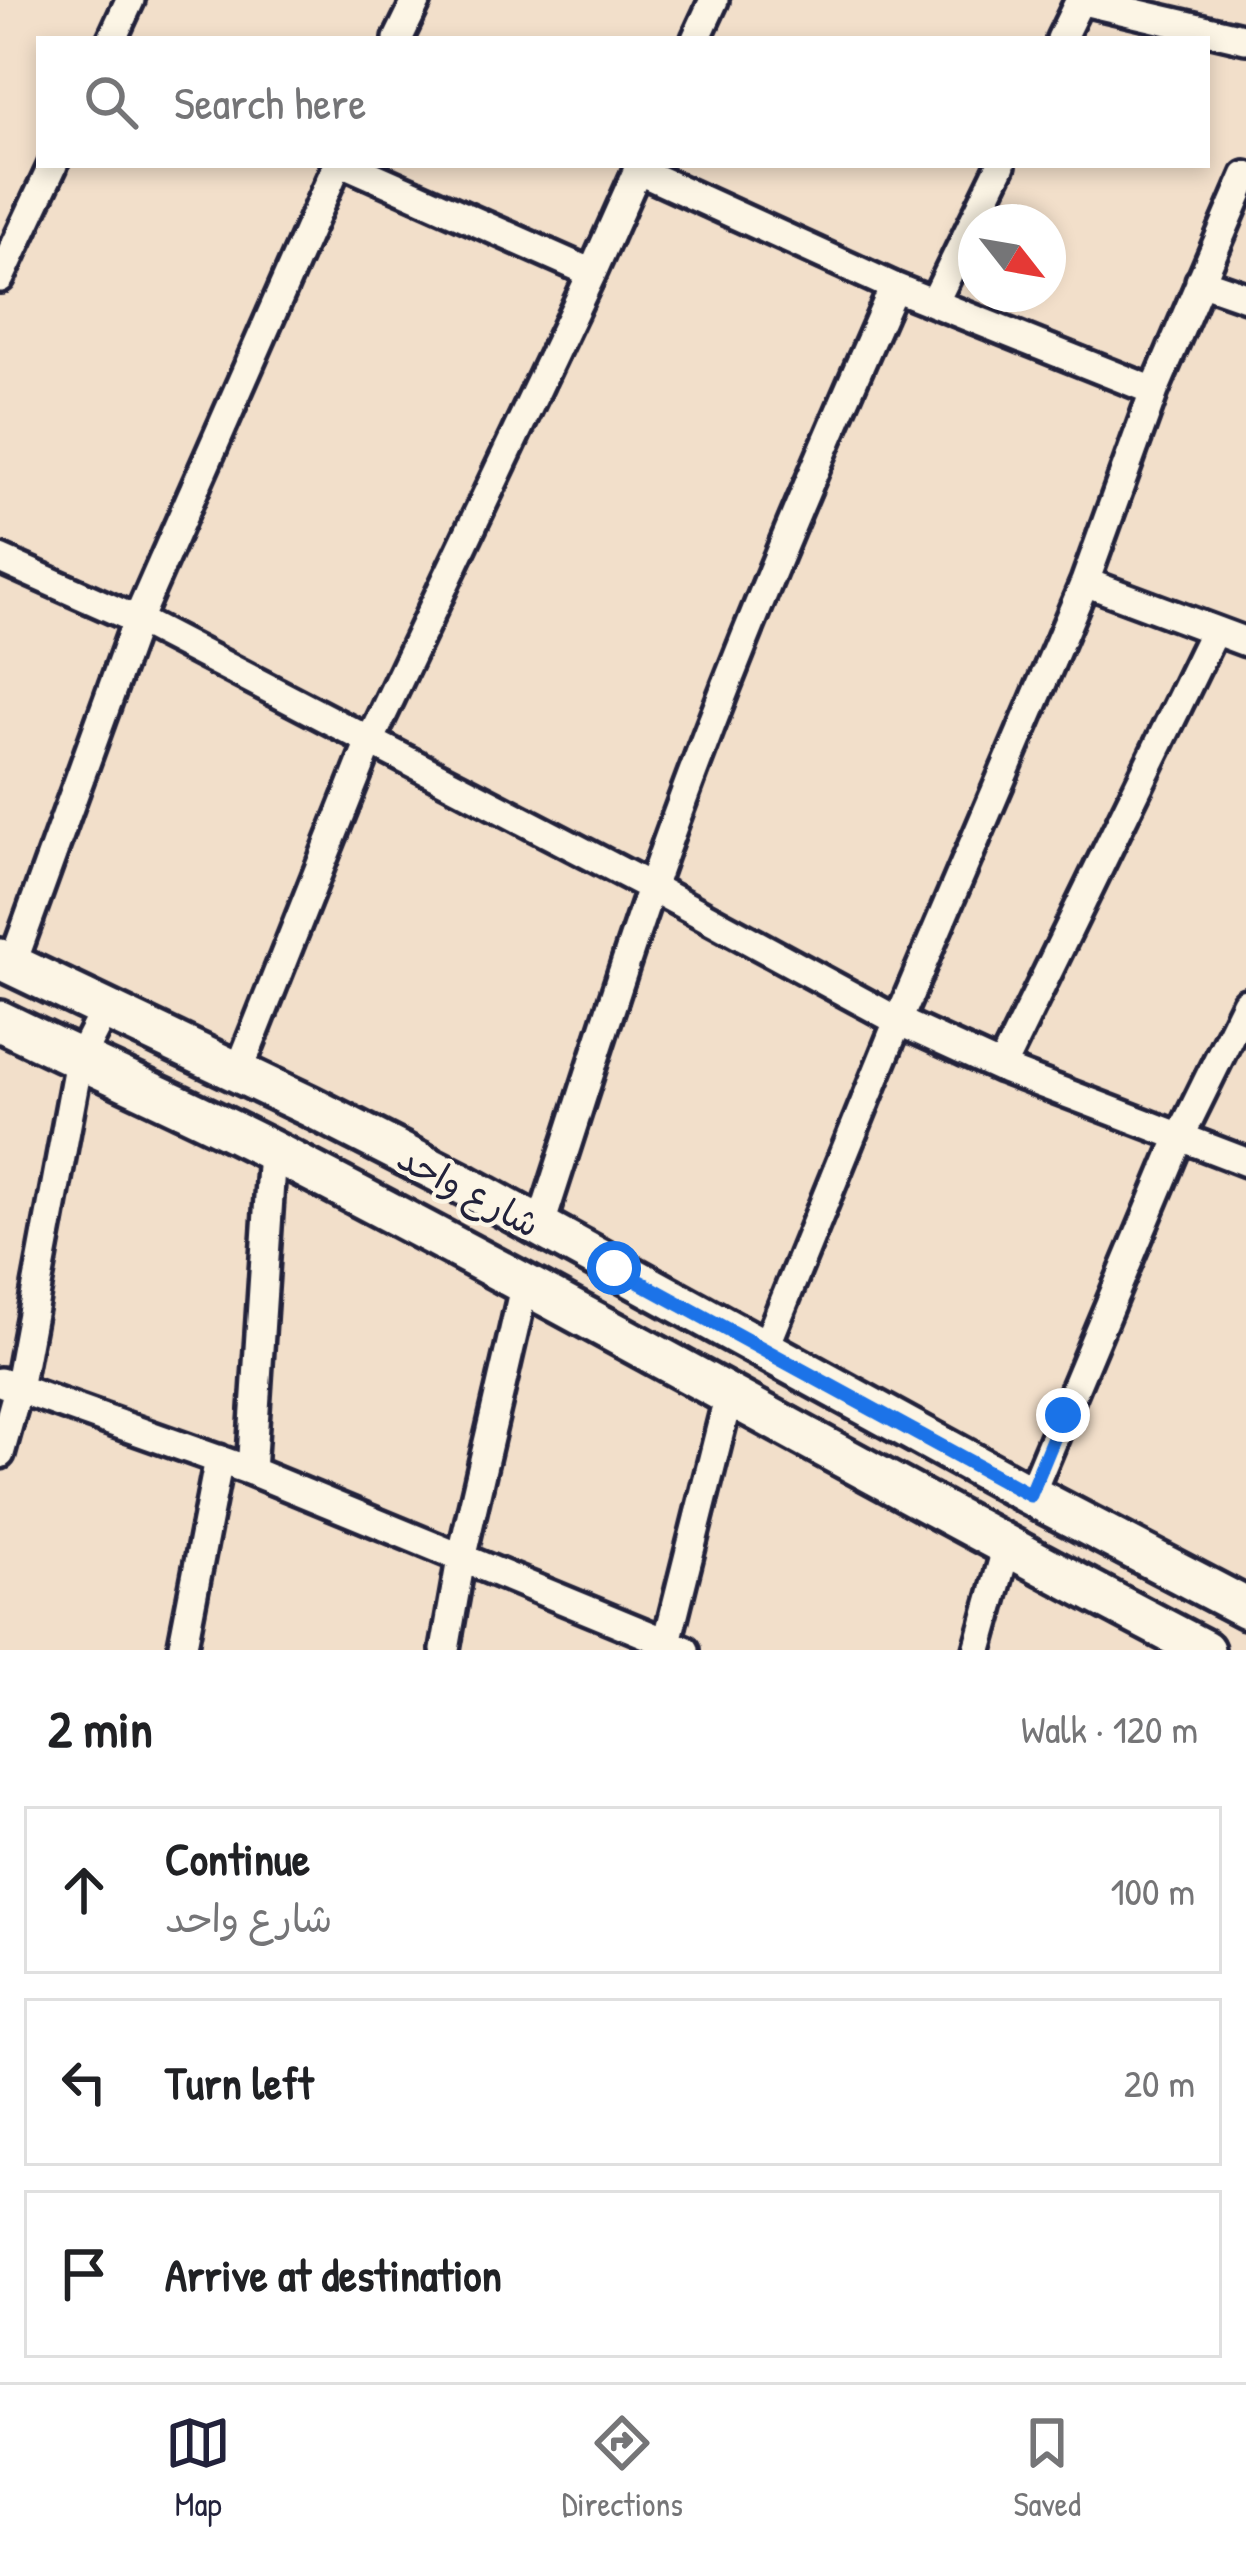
<!DOCTYPE html>
<meta charset="utf-8">
<style>
body{margin:0;font-family:"Patrick Hand","Playpen Sans Arabic",sans-serif;background:#f6f6f6;color:#202124}
.compass{position:absolute;left:958px;top:204px;width:108px;height:108px;border-radius:50%;background:#fff;box-shadow:0 6px 18px #0003;rotate:121deg}
.stop{position:absolute;width:36px;height:36px;margin:-27px;border:9px solid #1a73e8;border-radius:50%;background:#fff}
.stop.end{background:#1a73e8;border-color:#fff;box-shadow:0 3px 12px #0008}
.list{margin:0;padding:0;list-style:none}
h2{display:flex;justify-content:space-between;align-items:center;height:156px;margin:0;padding:0 48px;font-size:51px}
h2 small{font-size:39px;font-weight:400;color:#757577}
.list li{display:grid;grid-template-columns:78px 1fr auto;gap:36px;align-items:center;box-sizing:border-box;height:168px;margin:0 24px 24px;padding:0 24px;border:3px solid #e0e0e0;border-radius:0px}
.list b{display:block;font-size:45px;white-space:nowrap}
.list p{margin:0;font-size:39px;white-space:nowrap;color:#757577}
.list em{font-size:39px;font-style:normal;color:#757577}
.icon{flex:none;width:66px;height:66px;fill:none;stroke:currentColor;stroke-width:2;stroke-linecap:round;stroke-linejoin:round}
.map{position:relative;flex:none;width:1246px;height:1650px;overflow:hidden}
.search{position:absolute;background:#fff;box-shadow:0 6px 18px #0003;left:36px;right:36px;top:36px;height:132px;display:flex;align-items:center;gap:30px;box-sizing:border-box;padding:0 42px;border-radius:0px;color:#757577;font-size:45px}
.sheet{height:732px;background:#fff}
nav{display:flex;justify-content:space-around;align-items:center;box-sizing:border-box;height:168px;border-top:3px solid #e0e0e0;background:#fff;font-size:33px;color:#757577}
nav a{display:grid;justify-items:center;gap:6px}
nav .on{color:#22223b}
.map>svg:first-child{display:block}
.lines{fill:none;stroke-linecap:round;stroke-linejoin:round}
.street-casing{stroke:#22223b;stroke-width:36}
.secondary-casing{stroke:#22223b;stroke-width:48}
.street{stroke:#fcf5e5;stroke-width:27}
.secondary{stroke:#fcf5e5;stroke-width:39}
.route{stroke:#1a73e8;stroke-width:15}
.labels{text-anchor:middle;dominant-baseline:central;stroke-width:9;stroke-linejoin:round;paint-order:stroke}
.street-label{font-size:36px;fill:#22223b;stroke:#fcf5e5}
</style>
<div class="map">
<svg width="1246" height="1650" viewBox="0 0 1246 1650">
<rect width="100%" height="100%" fill="#f2dfca"/>
<filter id="ink" filterUnits="userSpaceOnUse"><feTurbulence type="fractalNoise" baseFrequency=".00833" numOctaves="2"/><feDisplacementMap in="SourceGraphic" scale="24" xChannelSelector="R" yChannelSelector="G"/><feConvolveMatrix kernelMatrix="1 2 1 2 8 2 1 2 1" color-interpolation-filters="sRGB"/></filter>
<g filter="url(#ink)">
<g class="lines">
<!-- street casing -->
<g class="street-casing">
<path id="street" d="M1079,0L1246,39
M112,39L130,0
M398,39L417,0
M696,39L714,0
M1061,39L1080,0
M348,165L592,273
M637,170L894,287L1154,391
M0,278L53,165
M1200,281L1246,297
M934,303L1001,165
M0,559L137,620L651,887L898,1021L1001,1068L1246,1162
M1085,582L1246,642
M12,965L137,620L337,165
M1001,1068L1214,631
M238,1073L370,741L592,273L640,165
M540,1227C577,1114 612,1000 651,888C722,684 807,485 894,287
M764,1351L898,1021L1085,582L1154,391L1246,176
M0,1382L251,1471L685,1650
M0,1454L18,1389L79,1060L105,1009
M251,1471L272,1151
M1030,1495L1180,1137L1246,1003
M182,1650L219,1459
M445,1650L461,1559L525,1283
M665,1650L729,1395
M978,1650L1007,1546"/>
</g>
<!-- secondary casing -->
<g class="secondary-casing">
<path id="secondary" d="M0,959L309,1106L466,1186L1030,1495L1246,1608
M0,1021C92,1066 187,1107 278,1154C589,1314 893,1489 1204,1650"/>
</g>
<!-- street -->
<use href="#street" class="street"/>
<!-- secondary -->
<use href="#secondary" class="secondary"/>
</g>
</g>
<g class="lines" filter="url(#ink)">
<!-- route -->
<path class="route" d="M614,1268L1030,1495L1063,1415"/>
</g>
<g class="labels">
<!-- street labels -->
<g class="street-label">
<text transform="translate(469 1190) rotate(28)">شارع واحد</text>
</g>
</g>
</svg>
<svg class="compass" viewBox="-18 -18 36 36"><path d="M0-13l5 13h-10z" fill="#e53935"/><path d="M0 13l5-13h-10z" fill="#757577"/></svg>
<div class="stop" style="left:614px;top:1268px"></div>
<div class="stop end" style="left:1063px;top:1415px"></div>
<div class="search"><svg class="icon" aria-label="search" viewBox="0 0 24 24"><circle cx="10" cy="10" r="6"/><path d="M15 15l6 6"/></svg>Search here</div>
</div>
<section class="sheet">
<h2>2 min<small>Walk · 120 m</small></h2>
<ul class="list">
<li><svg class="icon" aria-label="ahead" viewBox="0 0 24 24"><path d="M12 20V5M6 11l6-6 6 6"/></svg><div><b>Continue</b><p>شارع واحد</p></div><em>100 m</em></li>
<li><svg class="icon" aria-label="left" viewBox="0 0 24 24"><path d="M17 20v-9H6M10 6l-5 5 5 5"/></svg><div><b>Turn left</b></div><em>20 m</em></li>
<li><svg class="icon" aria-label="arrive" viewBox="0 0 24 24"><path d="M6 21V4h12l-3 4 3 4H6"/></svg><div><b>Arrive at destination</b></div></li>
</ul>
</section>
<nav>
<a class="on"><svg class="icon" aria-label="map" viewBox="0 0 24 24"><path d="M3 6l6-2 6 2 6-2v14l-6 2-6-2-6 2zM9 4v14M15 6v14"/></svg>Map</a>
<a><svg class="icon" aria-label="directions" viewBox="0 0 24 24"><path d="M12 3l9 9-9 9-9-9zM9 14v-3h6M13 9l2 2-2 2"/></svg>Directions</a>
<a><svg class="icon" aria-label="saved" viewBox="0 0 24 24"><path d="M7 4h10v16l-5-4-5 4z"/></svg>Saved</a>
</nav>
